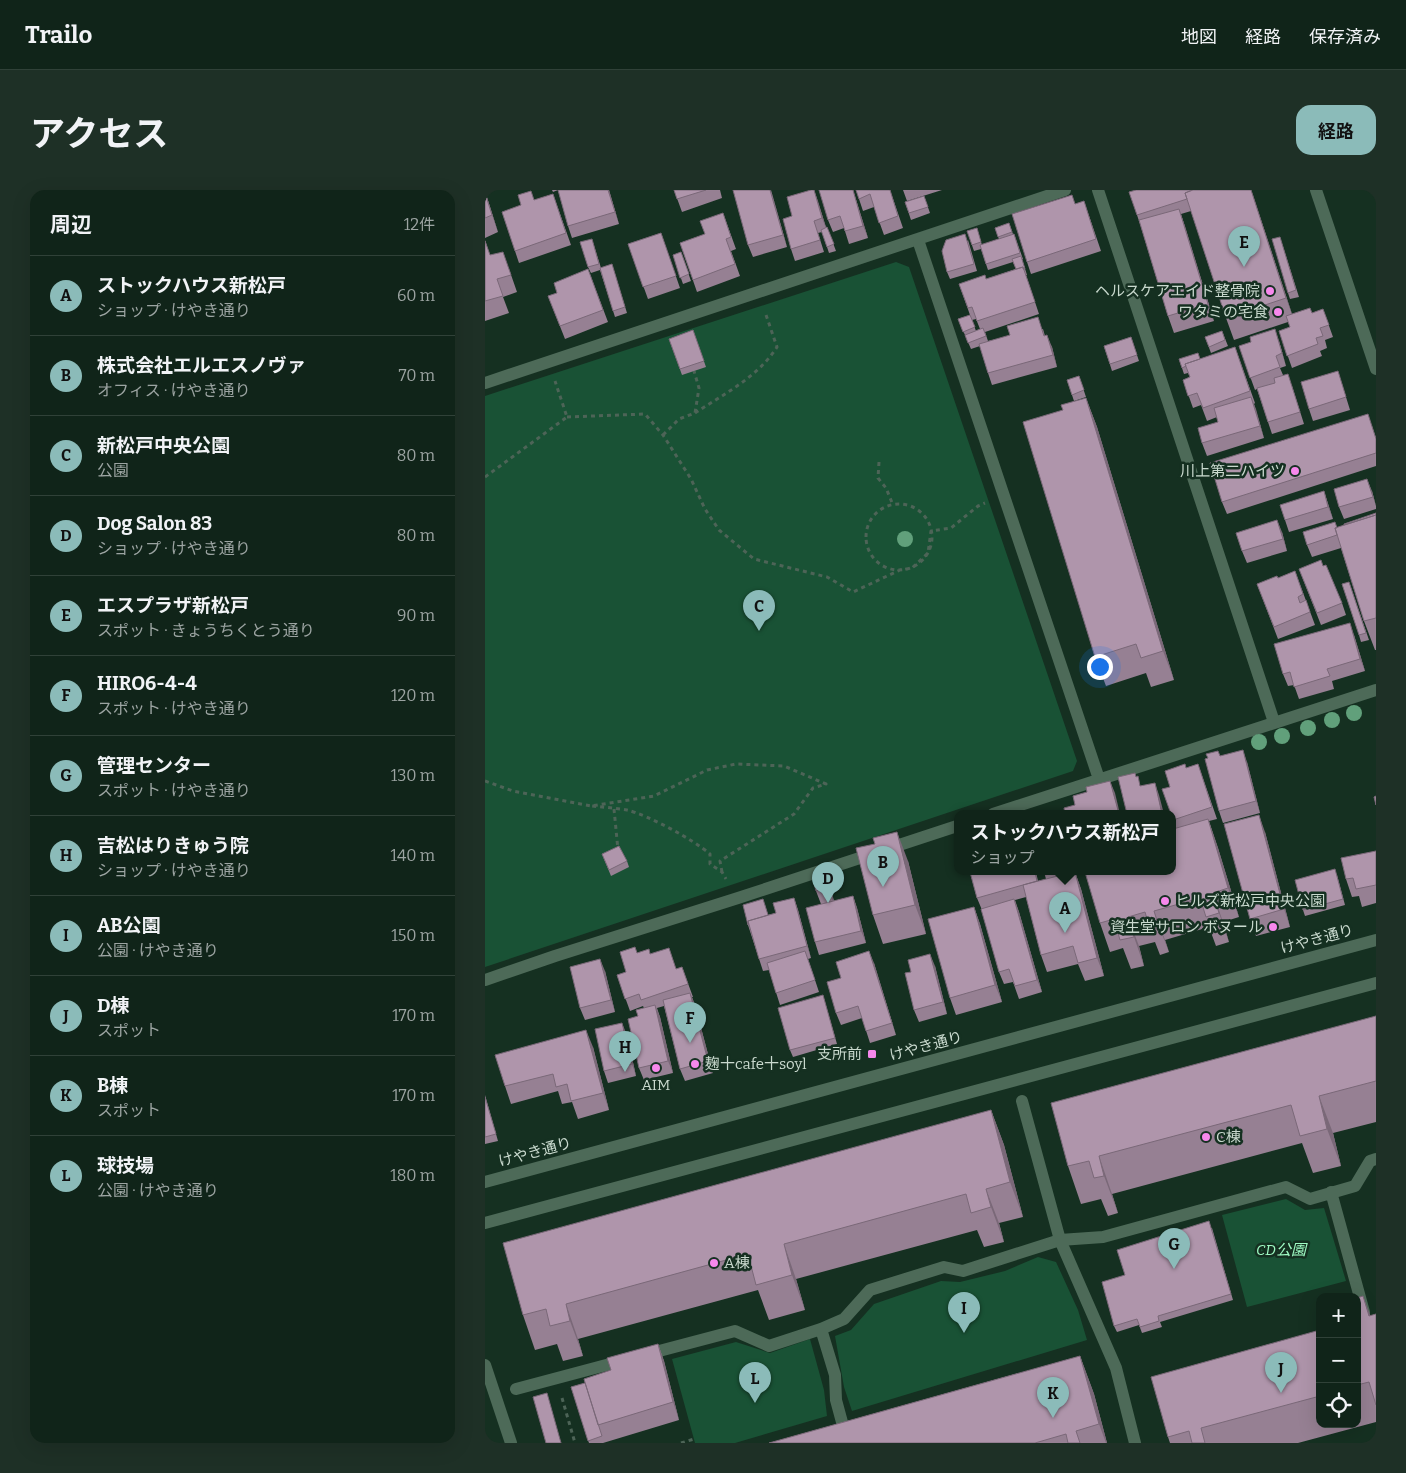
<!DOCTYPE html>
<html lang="ja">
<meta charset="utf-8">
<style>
body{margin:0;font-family:Bitter,"Noto Sans JP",serif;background:#1e3026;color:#f1f3f6}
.controls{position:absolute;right:15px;bottom:15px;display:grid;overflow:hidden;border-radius:10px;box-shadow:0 5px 20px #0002}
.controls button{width:45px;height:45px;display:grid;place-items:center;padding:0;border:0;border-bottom:1px solid #304138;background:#102419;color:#f1f3f6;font:25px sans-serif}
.you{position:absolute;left:614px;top:476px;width:18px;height:18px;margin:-12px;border:4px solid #fff;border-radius:50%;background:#1a73e8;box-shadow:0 0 0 8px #1a73e833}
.badge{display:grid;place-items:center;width:32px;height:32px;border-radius:50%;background:#8bbbb9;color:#111;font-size:16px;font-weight:700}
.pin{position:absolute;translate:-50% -41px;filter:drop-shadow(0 1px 2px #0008)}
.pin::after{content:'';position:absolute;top:26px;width:18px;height:15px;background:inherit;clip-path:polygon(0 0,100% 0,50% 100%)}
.popup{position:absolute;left:469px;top:620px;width:222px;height:65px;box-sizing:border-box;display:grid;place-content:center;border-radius:10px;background:#102419;filter:drop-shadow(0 1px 4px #0005);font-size:16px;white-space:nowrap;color:#9ca4a2}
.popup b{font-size:19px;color:#f1f3f6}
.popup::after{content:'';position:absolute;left:50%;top:100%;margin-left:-10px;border:10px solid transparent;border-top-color:#102419}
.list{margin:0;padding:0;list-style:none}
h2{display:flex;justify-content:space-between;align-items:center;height:65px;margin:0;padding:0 20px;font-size:21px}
h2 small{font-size:16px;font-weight:400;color:#9ca4a2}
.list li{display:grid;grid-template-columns:32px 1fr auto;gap:15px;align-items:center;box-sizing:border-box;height:80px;padding:0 20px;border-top:1px solid #304138}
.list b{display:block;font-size:19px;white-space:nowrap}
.list p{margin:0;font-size:16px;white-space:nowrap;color:#9ca4a2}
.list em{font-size:16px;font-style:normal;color:#9ca4a2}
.icon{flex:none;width:28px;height:28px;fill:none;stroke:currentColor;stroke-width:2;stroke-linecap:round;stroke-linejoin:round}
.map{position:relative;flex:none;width:891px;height:1253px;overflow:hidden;border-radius:15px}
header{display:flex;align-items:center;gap:30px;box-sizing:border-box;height:70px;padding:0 25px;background:#102419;border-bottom:1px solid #304138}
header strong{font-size:24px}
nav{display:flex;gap:28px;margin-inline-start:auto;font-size:18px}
.intro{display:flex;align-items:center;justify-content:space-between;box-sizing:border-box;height:120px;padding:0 30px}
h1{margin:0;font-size:35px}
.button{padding:12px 22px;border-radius:15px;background:#8bbbb9;color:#111;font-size:18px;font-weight:700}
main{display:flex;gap:30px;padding:0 30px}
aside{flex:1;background:#102419;border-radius:15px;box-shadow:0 5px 20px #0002}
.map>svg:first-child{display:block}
.green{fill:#195235}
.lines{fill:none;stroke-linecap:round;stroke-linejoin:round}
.path{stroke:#4d6457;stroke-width:3;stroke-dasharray:4 4;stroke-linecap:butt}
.service{stroke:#4d6a58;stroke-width:12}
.minor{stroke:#4d6a58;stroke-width:12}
.tertiary{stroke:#4d6a58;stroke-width:12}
.tree{fill:#61a07b}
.wall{fill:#968093;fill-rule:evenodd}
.shaded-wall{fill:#7a6878}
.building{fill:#af95ab;stroke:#7a6878}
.poi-dot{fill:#f788ec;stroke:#153021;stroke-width:2}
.labels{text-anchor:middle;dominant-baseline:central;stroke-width:5;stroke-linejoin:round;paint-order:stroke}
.poi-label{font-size:15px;fill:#c9d9ce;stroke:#153021;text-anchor:end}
.street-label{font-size:15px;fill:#c9d9ce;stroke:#153021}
.park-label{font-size:15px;font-style:italic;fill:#9ffbc4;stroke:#153021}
</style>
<header>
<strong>Trailo</strong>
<nav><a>地図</a><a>経路</a><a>保存済み</a></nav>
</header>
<div class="intro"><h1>アクセス</h1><a class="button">経路</a></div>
<main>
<aside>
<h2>周辺<small>12件</small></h2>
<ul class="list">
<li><span class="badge">A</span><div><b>ストックハウス新松戸</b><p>ショップ · けやき通り</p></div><em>60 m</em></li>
<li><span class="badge">B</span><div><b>株式会社エルエスノヴァ</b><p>オフィス · けやき通り</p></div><em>70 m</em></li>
<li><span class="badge">C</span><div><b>新松戸中央公園</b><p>公園</p></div><em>80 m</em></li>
<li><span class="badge">D</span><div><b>Dog Salon 83</b><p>ショップ · けやき通り</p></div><em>80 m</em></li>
<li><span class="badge">E</span><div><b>エスプラザ新松戸</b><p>スポット · きょうちくとう通り</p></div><em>90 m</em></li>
<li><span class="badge">F</span><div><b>HIRO6-4-4</b><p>スポット · けやき通り</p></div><em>120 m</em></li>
<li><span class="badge">G</span><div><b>管理センター</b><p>スポット · けやき通り</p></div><em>130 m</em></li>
<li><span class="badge">H</span><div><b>吉松はりきゅう院</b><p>ショップ · けやき通り</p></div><em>140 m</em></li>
<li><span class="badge">I</span><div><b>AB公園</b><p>公園 · けやき通り</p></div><em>150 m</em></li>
<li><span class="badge">J</span><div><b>D棟</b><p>スポット</p></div><em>170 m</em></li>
<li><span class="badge">K</span><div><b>B棟</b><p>スポット</p></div><em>170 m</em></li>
<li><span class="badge">L</span><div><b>球技場</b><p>公園 · けやき通り</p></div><em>180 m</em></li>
</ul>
</aside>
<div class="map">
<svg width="891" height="1253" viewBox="0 0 891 1253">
<rect width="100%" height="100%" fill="#153021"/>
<!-- green -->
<path class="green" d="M411,72L424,77L592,571L588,581L0,777V206Z
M801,1009L820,1020L839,1018L861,1091L762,1117L737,1025Z
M553,1067L571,1072L593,1120L602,1150L367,1221L359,1197L350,1146L366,1140L389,1114L456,1091L475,1092L520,1081Z
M325,1149L339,1200L342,1226L250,1253H210L187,1169L251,1152L285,1163Z"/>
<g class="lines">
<!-- path -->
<path class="path" d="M210,223C239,204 273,187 292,157L280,122
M82,227L160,224L178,245L206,289L220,319L234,340L269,369L342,387L368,402L415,380L427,378L443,363L446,341L466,338L493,316L500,313
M178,245L194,229L210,223L214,198L209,181
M394,272L393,288L401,298L408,315
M0,287L82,227L70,191
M381 347a33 33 0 1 1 66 0a33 33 0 1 1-66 0Z
M0,591L28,601L106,616
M129,619L133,660
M237,682L235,671L309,624L328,598L341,594L299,576L251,574L222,580L169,606L106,616C118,617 130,618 142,620C163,625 209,650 225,664V674L237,682L241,689
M77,1208L90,1253
M196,1253L209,1249"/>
<!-- service -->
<path class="service" d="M537,911L575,1050L631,1178L650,1253
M846,1002L879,1122
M336,1139L350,1185L351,1210L361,1247
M159,1165L250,1141L284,1156L336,1139L359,1129L385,1100L459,1077L478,1081L575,1050L618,1047L801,997L825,1009L870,996L885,971L891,969
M31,1199L140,1170"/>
<!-- minor -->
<path class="minor" d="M613,0L789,532
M433,50L614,589
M0,193L580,0
M508,624L891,500
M0,790L70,766L253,708L472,636
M0,1175L26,1253"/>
<!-- tertiary -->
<path class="tertiary" d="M831,0L891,179
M0,992L891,750
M0,1033L891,793"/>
</g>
<!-- trees -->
<g class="tree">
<circle cx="420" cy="349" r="8"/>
<circle cx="869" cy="523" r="8"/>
<circle cx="847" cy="530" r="8"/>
<circle cx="823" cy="538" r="8"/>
<circle cx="797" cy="546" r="8"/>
<circle cx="774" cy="552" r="8"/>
</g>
<!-- wall -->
<path class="wall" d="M67,0H124L134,34L87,48L83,36L73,0L68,2Z
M189,0H235L237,8L197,22Z
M286,0L302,57L268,67L263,55Z
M329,0L341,37H342L351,61L344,63L337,42L333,43L339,62L310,71L306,59L307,26Z
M368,0L383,48L364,54L359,38L348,42L343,30Z
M371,0H405L418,38L399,45L389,17L378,21Z
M418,0H457L422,11Z
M651,0H766L807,124L827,123L838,119L848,147L840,150L842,158L835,161L837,166L807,178L794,141L805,137L803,132L749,150L741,128L706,21L696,24L729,131L689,143L683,126L656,37L652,25Z
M0,1L13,42L0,48Z
M68,4L86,55L34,73L30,61L49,10Z
M439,6L445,23L426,30L420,12Z
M599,11L616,61L546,84L542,72Z
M238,23L251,59L246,61L255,86L212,102L195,53L220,44Z
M524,33L528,44H529L538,69H537L542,85H541L554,124L500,142L503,151L558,139L560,146L567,157L572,177L507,195L503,183L495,156L486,159L473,129L485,125L474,94L501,89L531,79L528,72L503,80L496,59L489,61L482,41L492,38L497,55L514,49L510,38ZM491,129L495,139L491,141L487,130Z
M176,43L195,98L163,109L143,54Z
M795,47L814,107L805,109L803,103Z
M107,49L116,78L127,74L142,123L130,127L115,80L106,83L103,77Z
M0,50L5,65L24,79L32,102L18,107L24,123L0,131Z
M483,50L492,81L465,89L462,82Z
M196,62L206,91L198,94L188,65Z
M103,79L123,132L80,149L63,106L72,103Z
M208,140L221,177L197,185L184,149Z
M737,141L743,156L726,163L720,147Z
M646,147L654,171L627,181L619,156Z
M794,151L801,176L795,178L798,185L807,196L819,234L787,244L772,199L770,200L754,156Z
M750,157L770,213L769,214L779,248L722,266L717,253L733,232L732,227L722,231L716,215L708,218L698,190L705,187L703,183L699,184L694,169H715Z
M594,186L601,207L589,211L582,190Z
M857,194L865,220L828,231L824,219Z
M601,208L612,237L689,490L666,497L661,483L621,496L610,467L578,220Z
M887,236L891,248V276L742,324L737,312Z
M839,301L848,329L804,342L800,330Z
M887,301L891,316V319L859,329L854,317Z
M891,323V460H890L879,431L856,358L827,367L822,355L852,338Z
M797,342L802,361L762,373L757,361Z
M814,379L857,413L861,425L836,435Z
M810,381L830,435L793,449L772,394L793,388Z
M864,392L884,450L876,452L874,445Z
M869,445L880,481L847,491L849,499L814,509L809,495L803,496L798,484Z
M762,572L775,623L738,633L734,621Z
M713,574L732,629L724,631L733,658L754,727L738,732L744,752L731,756L724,737L680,750L684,762L675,765L670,752L654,756L659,776L646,779L638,758L625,762L615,733L691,638L688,630L685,597L701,578Z
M780,642L805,737L771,746L765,729Z
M891,661V713L877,717L874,706L867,707L861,689Z
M117,664L142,671L144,677L126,686Z
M423,671L441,744L398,754L388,725Z
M485,682H551L553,691L561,689L559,682H590L596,699L619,786L600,791L593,774L562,782L556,765L541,707L530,710L534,722L557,802L534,809L528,792L519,794L514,782L497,720L492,708Z
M340,685L349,711L368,706L372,718L381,753L334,765L330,752L336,714L331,701Z
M852,685L860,715L820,726L818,720Z
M309,708L313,720L326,768L323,769L334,802L295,815L284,780L278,781L263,735L280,715L283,725L291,723Z
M489,717L495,734L517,812L471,825L465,808Z
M152,763L165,764L192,779L197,777L208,807H207L210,815L228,883L200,891L195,879L179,816L172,818L175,827L188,883L159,890L154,878L153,826L159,818L158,816L145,821L132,785L141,782Z
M389,773L411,845L385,853L377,828L356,835L351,823L356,788Z
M450,776L462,824L434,832L429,820L426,782Z
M120,781L130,822L100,830L95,818Z
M338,805L352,854L308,867L305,860Z
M891,826V932L848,943L856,976L828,983L817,953L627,1004L633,1023L623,1026L616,1009L596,1014L583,976Z
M142,845L151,886L123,893L119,881Z
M108,857L124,920L93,929L87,912L77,914L73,901L26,914L20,896Z
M0,905L13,951L0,954Z
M506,920L519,955L538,1027L514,1033L519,1052L499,1057L492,1040L311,1089L320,1120L284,1130L273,1100L93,1149L98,1166L78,1171L72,1154L50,1160L38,1125Z
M727,1038L748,1110L675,1132L677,1137L657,1143L654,1135L632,1142L629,1136L640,1085Z
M891,1124V1232L813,1253H685L683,1247L835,1140V1234H872V1130Z
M173,1154L179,1171L194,1230L118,1253H104L86,1197L100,1193L126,1180Z
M595,1166L609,1204L622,1253H284Z"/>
<!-- shaded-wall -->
<path class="shaded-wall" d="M123,0H124L134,34L130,22Z
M286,0L288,7L302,57L298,45Z
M329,0L333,11L342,41L337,28Z
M368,0L383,48L378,36Z
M766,0L768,5L809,130L801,108Z
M0,1L13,42L7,25L0,3Z
M694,19L700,36L729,131L723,114Z
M790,139L794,151L801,176L797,163Z
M562,145L567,157L572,177L568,165Z
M766,207L771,219L779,248L775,236Z
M601,208L612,237L689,490L678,461Z
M882,289L887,301L891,316Z
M839,301L843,314L848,329L843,317Z
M792,330L797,342L802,361L798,349Z
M865,433L869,445L880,481L875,469Z
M758,560L762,572L775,623L771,611Z
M625,591L630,603L635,624H634Z
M670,593L674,605L679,624H677Z
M774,625L780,642L805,737L799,719Z
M723,629L733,658L754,727L743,698Z
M412,642L423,671L441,744L430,715Z
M590,682L596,699L619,786L612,768Z
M340,685L348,707L351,720L343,698Z
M728,703L738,732L744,752L734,723Z
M368,706L372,718L381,753L376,741Z
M309,708L313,720L326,768L322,756Z
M529,709L534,722L557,802L552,790Z
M489,717L495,734L517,812L510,795Z
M669,721L680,750L684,762L673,734Z
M643,727L654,756L659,776L649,747Z
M384,761L389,773L411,845L407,833Z
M445,764L450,776L462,824L458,812Z
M115,769L120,781L130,822L126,810Z
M205,803L210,815L228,883L223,871Z
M170,815L175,827L188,883L183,871Z
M137,833L142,845L151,886L147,874Z
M101,840L108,857L124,920L118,903Z
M834,906L848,943L856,976L842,939Z
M506,920L519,955L538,1027L525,992Z
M614,966L627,1004L633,1023L619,986Z
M501,999L514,1033L519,1052L506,1017Z
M299,1054L311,1089L320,1120L307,1085Z
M878,1106L891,1140L884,1126Z
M81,1114L93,1149L98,1166L85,1131Z
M173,1154L179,1171L194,1230L188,1212Z
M595,1166L609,1204L622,1253H621L614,1234Z"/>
<!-- building -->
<path class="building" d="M73,0H123L130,22L83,36Z
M189,0H221L192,9Z
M248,0H285L298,45L263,55Z
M326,0H329L337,28L329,31L335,50L306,59L298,29L307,26L302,7Z
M334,0H368L378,36L360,41L355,26L343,30Z
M371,0H405L413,26L394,33L385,4L374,9Z
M651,0H707L700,3L702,9L652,25L644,2Z
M708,0H766L801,108L741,128L700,3Z
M46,1L49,10L68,4L81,43L30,61L17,22L36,15L33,5Z
M0,3L7,25L0,28Z
M587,5L590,14L599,11L611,49L542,72L527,24Z
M439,6L443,17L424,23L420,12Z
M694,19L723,114L683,126L654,30Z
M238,23L246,47L241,49L250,74L208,90L195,53L220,44L215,31Z
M524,33L527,42L513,47L510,38Z
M342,37L349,54L342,57L336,40Z
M492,38L496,52L487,55L482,41Z
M176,43L191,86L158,97L143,54Z
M480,44L489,74L462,82L457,61L461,50Z
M529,44L535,63L501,74L495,55Z
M795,47L811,100L803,103L787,49Z
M107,49L114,74L103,77L95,52Z
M0,51L5,65L18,62L26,85L12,89L18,106L0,111Z
M196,62L204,84L195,88L188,65Z
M536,66L540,79H538V77L531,79L527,69Z
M127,74L140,117L128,121L115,78Z
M538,77L550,112L492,131L487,117L483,118L474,94L500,85L501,89Z
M103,79L118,120L75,136L63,106L72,103L69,93Z
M825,118L827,123L838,119L844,135L835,138L838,146L831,148L833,154L802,166L794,141L805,137L801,126Z
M485,125L490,137L478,142L473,129Z
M553,127L559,146L562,145L568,165L503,183L494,154L525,145L522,136Z
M498,138L501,146L483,153L480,145Z
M790,139L797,163L791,166L795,177L765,188L754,156L766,152L765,147Z
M208,140L219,171L195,179L184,149Z
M737,141L740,150L724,157L720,147Z
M646,147L652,165L625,174L619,156Z
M750,157L765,201L718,218L712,203L703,206L698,190L705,187L700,174Z
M713,163L715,169L700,174L701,176L697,178L694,169Z
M853,181L861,207L824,219L816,192Z
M803,184L815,222L783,232L772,198L790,193L789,188Z
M594,186L599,200L587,205L582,190Z
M766,207L775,236L717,253L713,238L733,232L729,218Z
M601,208L678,461L656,468L651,454L610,467L538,232L578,220L576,215Z
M883,224L891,249V263L737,312L725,273Z
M882,289L888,307L854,317L849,299Z
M839,301L843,317L800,330L795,315Z
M891,323V325L859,335V334Z
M891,325V428L879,431L850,338Z
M792,330L798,349L757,361L751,343Z
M850,332L852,338H850L852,345L822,355L818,342Z
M836,370L838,376L841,375L857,413L832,423L814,379Z
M810,381L818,404L813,407L815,413L821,410L825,422L789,437L772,394L792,386L793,388Z
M864,392L881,443L874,445L857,394Z
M865,433L875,469L842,479L845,486L809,497L805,482L798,484L789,454Z
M758,560L771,611L734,621L720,569L723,568L721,564L733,561L735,566Z
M700,574L701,578L713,574L727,617L688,630V624H686L677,599L685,597L680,581Z
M650,583L651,587L653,586L655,596L670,593L677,624H642L633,587Z
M625,591L634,624H580L579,618L590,615L588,606L602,602L601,597Z
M891,606V615L889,607Z
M774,625L799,719L765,729L739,634Z
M723,629L743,698L728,703L734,723L721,727L715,708L669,721L673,734L664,736L660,722L643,727L649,747L635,750L629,729L615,733L600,682H688V639Z
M412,642L430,715L388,725L371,658L390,654L388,648Z
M134,656L142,671L124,680L117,664Z
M891,661V695L871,699L868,688L861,689L856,668Z
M850,679L858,709L818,720L810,690Z
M485,682H550L552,691L492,708Z
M559,682H573L560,685Z
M588,682H590L612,768L593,773L588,756L556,765L538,695Z
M340,685L343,698L331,701L328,689Z
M368,706L376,741L330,752L321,718Z
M309,708L322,756L274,769L263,731L291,723L288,713Z
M278,709L283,725L263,731V735L258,715Z
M529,709L552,790L530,796L524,779L514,782L496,719Z
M489,717L510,795L465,808L443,729Z
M150,757L152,763L164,759L165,764L184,758L191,779L197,777L203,794L156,810L154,804L140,809L132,785L141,782L135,762Z
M320,761L330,790L291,803L282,773Z
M384,761L407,833L381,841L373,816L351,823L342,792L356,788L351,772Z
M445,764L458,812L429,820L420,783L426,782L423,770Z
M115,769L126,810L95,818L85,777Z
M205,803L223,871L195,879L178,810Z
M338,805L350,848L305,860L293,818Z
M170,815L183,871L154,878L143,829L153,826L151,820Z
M891,826V891L834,906L842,939L815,946L806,915L614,966L619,986L609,988L604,971L583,976L566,913Z
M137,833L147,874L119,881L110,839Z
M101,840L118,903L86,911L82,894L71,897L68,884L20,896L10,865Z
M0,907L11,944L0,947Z
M506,920L525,992L501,999L506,1017L486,1023L481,1004L299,1054L307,1085L271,1095L263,1064L81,1114L85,1131L65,1136L61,1119L38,1125L18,1053Z
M724,1031L746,1104L673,1126L674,1131L655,1137L652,1129L629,1136L617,1092L640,1085L632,1060Z
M878,1106L884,1126L891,1124V1215L884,1192L872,1195V1130L874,1129L872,1123V1108Z
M835,1140V1206L716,1238L720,1253H707L704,1241L683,1247L666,1187Z
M173,1154L188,1212L113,1235L99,1189L126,1180L122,1168Z
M595,1166L614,1234L591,1241L595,1253H583L581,1244L550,1253H284Z
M100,1193L117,1246L103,1251L86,1197Z
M62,1203L76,1253H61L48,1207Z"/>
<!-- markers -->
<g class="poi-dot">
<circle cx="785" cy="101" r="5"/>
<circle cx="793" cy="122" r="5"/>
<circle cx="810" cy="281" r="5"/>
<circle cx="680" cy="711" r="5"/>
<circle cx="788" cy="737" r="5"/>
<rect x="382" y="859" width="10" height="10" rx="2.5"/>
<circle cx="210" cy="874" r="5"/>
<circle cx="171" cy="878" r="5"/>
<circle cx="721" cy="947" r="5"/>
<circle cx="229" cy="1073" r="5"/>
</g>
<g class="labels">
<!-- poi labels -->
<g class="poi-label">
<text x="775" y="101">ヘルスケアエイド整骨院</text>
<text x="783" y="122">ワタミの宅食</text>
<text x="800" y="281">川上第二ハイツ</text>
<text x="690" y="711" text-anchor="start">ヒルズ新松戸中央公園</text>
<text x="778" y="737">資生堂サロン ボヌール</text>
<text x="377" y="864">支所前</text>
<text x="220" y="874" text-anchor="start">麹十cafe十soyl</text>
<text x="171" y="895" text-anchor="middle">AIM</text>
<text x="731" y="947" text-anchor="start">C棟</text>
<text x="239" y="1073" text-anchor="start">A棟</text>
</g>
<!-- street labels -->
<g class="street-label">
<text transform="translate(832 749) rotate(-15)">けやき通り</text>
<text transform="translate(441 856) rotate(-15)">けやき通り</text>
<text transform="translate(50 962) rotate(-15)">けやき通り</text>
</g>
<!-- park labels -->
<g class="park-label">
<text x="796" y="1060">CD公園</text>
</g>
</g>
</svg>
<div class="controls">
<button>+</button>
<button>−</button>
<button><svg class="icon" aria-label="locate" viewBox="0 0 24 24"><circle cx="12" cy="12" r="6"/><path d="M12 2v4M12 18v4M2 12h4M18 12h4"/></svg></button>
</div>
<div class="you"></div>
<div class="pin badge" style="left:580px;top:743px">A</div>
<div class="popup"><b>ストックハウス新松戸</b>ショップ</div>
<div class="pin badge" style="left:398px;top:697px">B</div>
<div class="pin badge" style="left:274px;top:441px">C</div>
<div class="pin badge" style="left:343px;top:713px">D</div>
<div class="pin badge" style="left:759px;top:77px">E</div>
<div class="pin badge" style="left:205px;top:853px">F</div>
<div class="pin badge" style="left:689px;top:1079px">G</div>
<div class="pin badge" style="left:140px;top:882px">H</div>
<div class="pin badge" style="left:479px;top:1143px">I</div>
<div class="pin badge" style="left:796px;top:1203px">J</div>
<div class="pin badge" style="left:568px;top:1228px">K</div>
<div class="pin badge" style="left:270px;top:1213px">L</div>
</div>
</main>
